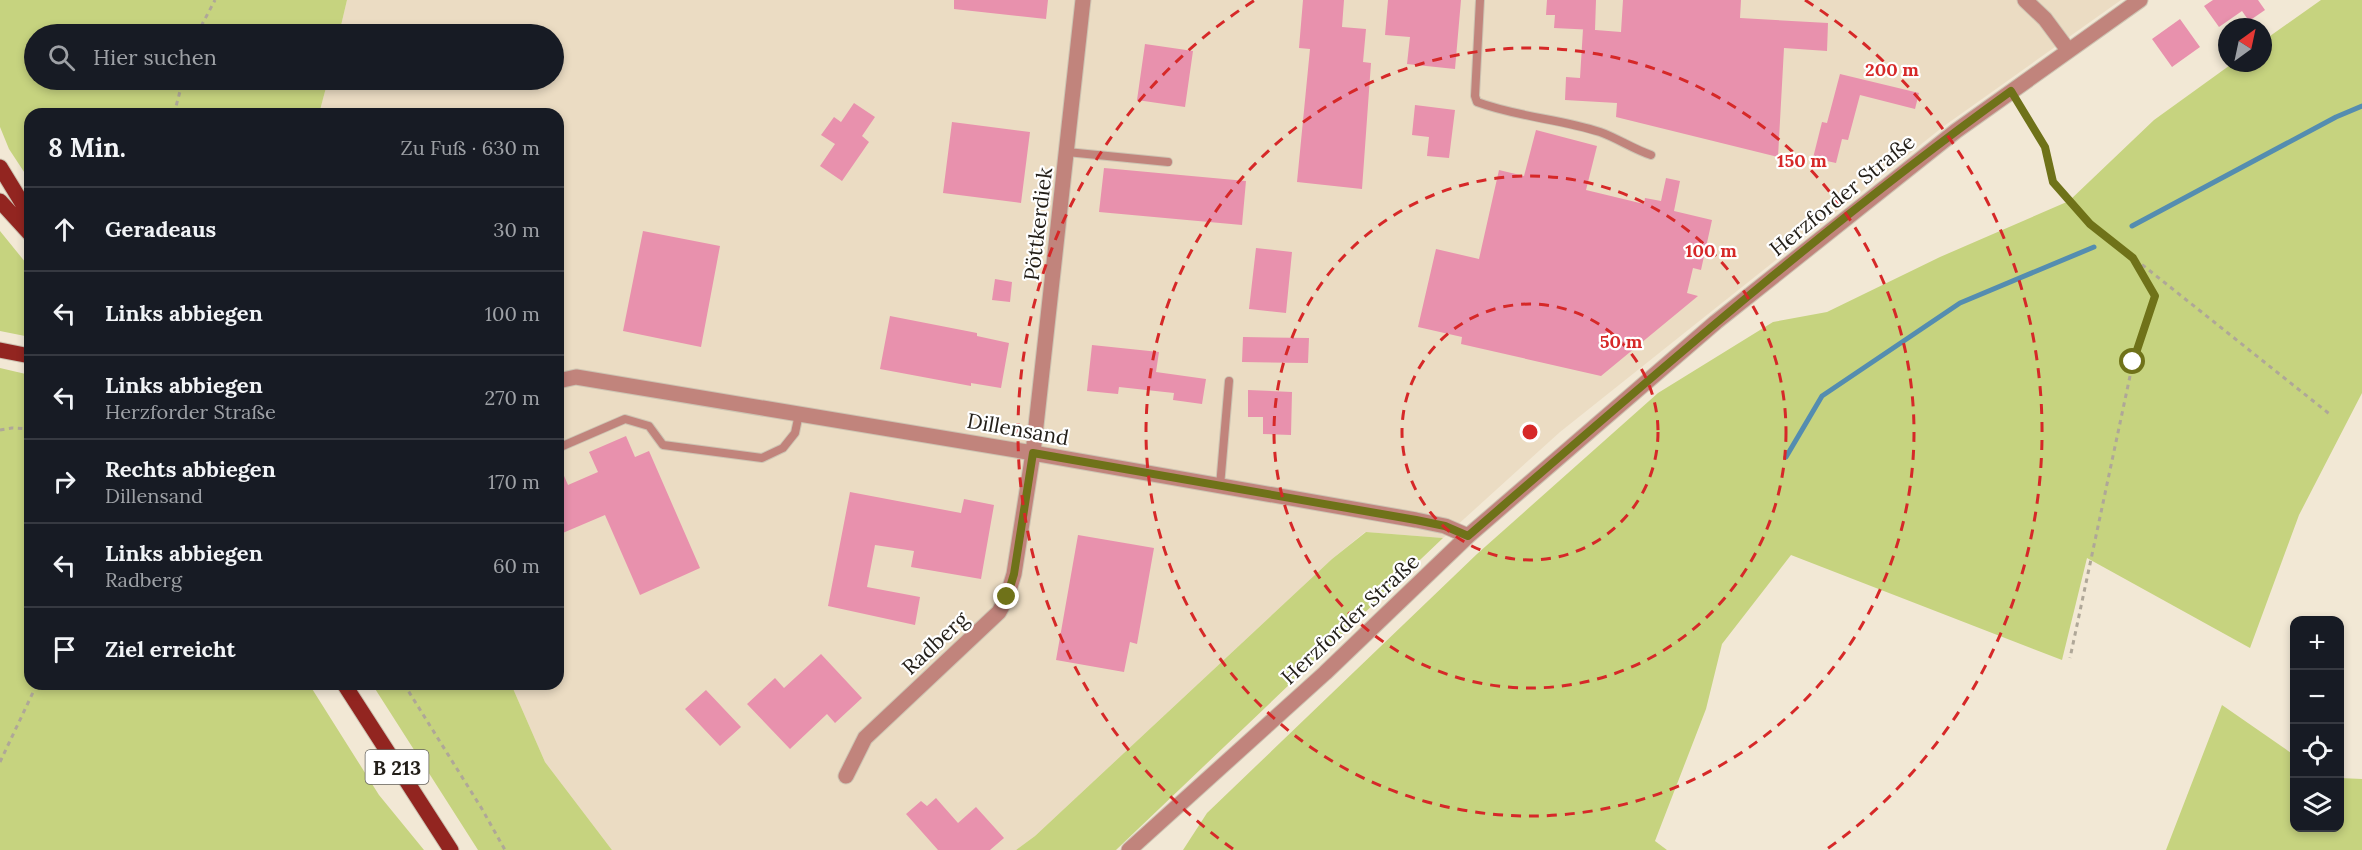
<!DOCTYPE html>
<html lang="de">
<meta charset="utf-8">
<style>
body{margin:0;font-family:Lora,serif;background:#20242c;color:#f1f3f6}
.controls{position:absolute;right:18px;bottom:18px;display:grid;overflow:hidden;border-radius:12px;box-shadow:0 3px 9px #0003}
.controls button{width:54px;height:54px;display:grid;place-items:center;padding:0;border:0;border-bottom:2px solid #363941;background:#171b24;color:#f1f3f6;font:30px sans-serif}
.compass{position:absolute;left:2218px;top:18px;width:54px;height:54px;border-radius:50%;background:#171b24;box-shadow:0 3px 9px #0003;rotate:33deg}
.stop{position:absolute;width:18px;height:18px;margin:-14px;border:4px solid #6f7219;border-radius:50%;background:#fff}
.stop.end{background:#6f7219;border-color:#fff;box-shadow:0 2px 6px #0008}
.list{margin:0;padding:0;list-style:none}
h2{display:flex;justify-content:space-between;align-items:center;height:78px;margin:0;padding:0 24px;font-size:26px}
h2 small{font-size:20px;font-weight:400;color:#9ea1a6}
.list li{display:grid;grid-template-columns:39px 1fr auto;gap:18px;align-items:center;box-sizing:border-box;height:84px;padding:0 24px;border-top:2px solid #363941}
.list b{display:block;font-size:22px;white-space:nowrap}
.list p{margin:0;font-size:20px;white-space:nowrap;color:#9ea1a6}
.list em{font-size:20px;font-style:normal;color:#9ea1a6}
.icon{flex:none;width:33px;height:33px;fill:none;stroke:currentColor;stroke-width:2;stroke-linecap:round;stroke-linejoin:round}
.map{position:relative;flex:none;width:2362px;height:850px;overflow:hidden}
.search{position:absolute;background:#171b24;box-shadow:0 3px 9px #0003;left:24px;top:24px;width:540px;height:66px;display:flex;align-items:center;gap:15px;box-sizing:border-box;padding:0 21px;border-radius:33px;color:#9ea1a6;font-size:22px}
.panel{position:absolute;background:#171b24;box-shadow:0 3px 9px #0003;left:24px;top:108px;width:540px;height:582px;border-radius:18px}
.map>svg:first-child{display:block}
.built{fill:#ebdcc3}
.green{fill:#c6d37f}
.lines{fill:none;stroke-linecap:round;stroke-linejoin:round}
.stream{stroke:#548db0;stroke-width:5}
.building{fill:#e891ad}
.lane-casing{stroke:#cdc4b3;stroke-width:10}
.street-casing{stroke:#cdc4b3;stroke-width:17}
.primary-casing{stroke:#cdc4b3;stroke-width:17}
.path{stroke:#afa798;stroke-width:3;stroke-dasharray:4.5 4.5;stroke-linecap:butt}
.lane{stroke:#c1847c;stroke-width:8}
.street{stroke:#c1847c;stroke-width:15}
.primary{stroke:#922520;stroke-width:15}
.route{stroke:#6f7219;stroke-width:8}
.ring{fill:none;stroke:#d62828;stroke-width:3;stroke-dasharray:10 8}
.labels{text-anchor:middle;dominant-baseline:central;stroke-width:4.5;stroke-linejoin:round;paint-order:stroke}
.shield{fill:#fff;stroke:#64625d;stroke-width:1.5}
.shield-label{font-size:20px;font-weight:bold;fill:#221e18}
.street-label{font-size:21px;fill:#221e18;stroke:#fff}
.centre{fill:#d62828;stroke:#fff;stroke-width:3}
.ring-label{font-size:18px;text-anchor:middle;font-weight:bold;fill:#d62828;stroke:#fff;stroke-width:4.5;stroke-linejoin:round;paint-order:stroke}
</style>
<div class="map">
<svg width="2362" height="850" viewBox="0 0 2362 850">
<rect width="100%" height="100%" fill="#f2e8d5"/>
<!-- built -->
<path class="built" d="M347,0H2121L1944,126L1560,432L1443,538L1365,532L1332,559L1035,836L1016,850H612L545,762L511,684H558V114H319L328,80H554V34H339Z"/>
<!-- green -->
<path class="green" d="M0,0H347L339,34H34V80H328L319,114H30V181L9,149L0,127Z
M2321,0H2362V393L2299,515L2250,648L2087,558L2062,660L1791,555L1722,644L1706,709L1655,841L1667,850H1183L1207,813L1477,554L1658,393L1773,322L1827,312L1940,257L2069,201L2154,120L2233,63H2263V41Z
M0,231L30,268V337L0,331Z
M0,368L30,375V684H309L379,795L424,850H0Z
M1366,532L1443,538L1116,850H1016L1035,836L1332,559Z
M372,684H511L545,762L612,850H478Z
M2222,705L2294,755V828H2340V778L2362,779V850H2166Z"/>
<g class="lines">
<!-- stream -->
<path class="stream" d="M2132,226L2336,117L2362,106
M1786,457L1822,396L1960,303L2094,247"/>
</g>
<!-- building -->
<path class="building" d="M954,0H1048L1046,19L954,9Z
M1303,0H1344L1342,27L1366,29L1363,62L1371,63L1362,189L1297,182L1310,49L1299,48Z
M1388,0H1461L1455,69L1407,64L1410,37L1385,35Z
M1547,0H1596L1595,30L1554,28L1555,15H1546Z
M1623,0H1741L1740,18L1828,23L1827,51L1784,48L1778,157L1616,117L1617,103L1565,100L1566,77L1580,78L1583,29L1621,32Z
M2213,0H2258L2265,10L2249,21L2242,11L2219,27L2204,6Z
M2180,19L2200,47L2172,67L2152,39Z
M1145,44L1193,51L1185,107L1137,100Z
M1840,74L1919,93L1915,109L1860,95L1848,140L1842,139L1836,163L1813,158L1822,122L1827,123Z
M854,103L875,117L862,136L869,142L842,181L820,166L835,144L821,135L834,117L841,122Z
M1415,105L1455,110L1449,158L1427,156L1429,137L1412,135Z
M952,122L1030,132L1021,203L943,193Z
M1536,130L1597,146L1586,190L1644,204L1645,198L1661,201L1666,178L1680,181L1674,211L1712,220L1701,270L1693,268L1687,293L1698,296L1601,376L1461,344L1462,337L1418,327L1436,249L1479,259L1499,170L1524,176Z
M1104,168L1246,181L1242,225L1099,212Z
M643,231L720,246L701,347L623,331Z
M1256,248L1292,252L1286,313L1249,309Z
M995,279L1012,282L1010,302L992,300Z
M890,316L977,333V336L1009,343L1001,388L971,383V386L880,369Z
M1243,337L1309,338L1308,363L1242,362Z
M1092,345L1159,352L1156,372L1206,379L1202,404L1173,400L1174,393L1119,387L1118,394L1087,391Z
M1248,390L1292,392L1291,435L1263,434V417H1248Z
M626,436L635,457L649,451L700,568L640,595L605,515L558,535V462L568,485L598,472L589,452Z
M850,492L961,513L964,499L994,505L981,579L911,567L914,551L875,545L867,587L920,597L915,625L828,606Z
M1078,535L1154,548L1137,644L1130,642L1124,672L1056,660Z
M821,654L862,698L835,723L827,714L790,749L747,704L775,678L784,688Z
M706,690L741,727L720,746L685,709Z
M936,798L958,823L976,807L1004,838L990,850H938L906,814L921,801L927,806Z"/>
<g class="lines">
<!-- lane casing -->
<g class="lane-casing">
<path id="lane" d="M1480,0L1475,96L1477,102C1517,117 1560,119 1600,132C1617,138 1633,149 1651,155
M1067,152L1168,162
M558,448L625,419L649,426L663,445L762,458L783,448L795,433L799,414
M1220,486L1229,381"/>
</g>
<!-- street casing -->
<g class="street-casing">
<path id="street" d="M2025,0L2045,19L2068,50
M558,381L576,377L1033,453L1416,520L1445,526L1468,536
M846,776L865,738L999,612L1007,597L1014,574L1033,453L1083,0
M1129,850L1325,673L1468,536L1716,322L1956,131L2140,0"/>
</g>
<!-- primary casing -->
<g class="primary-casing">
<path id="primary" d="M0,167L30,216
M0,201L30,234
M0,350L30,356
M344,684L451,850"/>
</g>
<!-- path -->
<path class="path" d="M197,34L215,0
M2019,105L2045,147L2053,182L2089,224L2133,258L2155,296L2133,362L2070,658
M174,114L183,80
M2135,259L2332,416
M0,430L12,428L30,429
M404,684L482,809L505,850
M0,762L37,684"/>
<!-- lane -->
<use href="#lane" class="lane"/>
<!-- street -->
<use href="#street" class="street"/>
<!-- primary -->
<use href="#primary" class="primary"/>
</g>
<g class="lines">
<!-- route -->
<path class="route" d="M1007,597L1014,574L1033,453L1416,520L1445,526L1468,536C1645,383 1821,228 2011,91L2045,147L2053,182L2090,224L2133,258L2155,296L2133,362"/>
</g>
<!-- distance rings -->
<g class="ring">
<circle cx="1530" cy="432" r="128"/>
<circle cx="1530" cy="432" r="256"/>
<circle cx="1530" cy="432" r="384"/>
<path d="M1233 849A512 512 0 0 1 1255 0M1805 0A512 512 0 0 1 1827 849"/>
</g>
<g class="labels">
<!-- shield labels -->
<rect class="shield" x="365.5" y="750" width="63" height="34" rx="4.5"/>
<g class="shield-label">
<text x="397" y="767">B 213</text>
</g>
<!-- street labels -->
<g class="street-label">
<text transform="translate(1842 195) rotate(-39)">Herzforder Straße</text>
<text transform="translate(1038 224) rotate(-83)">Pöttkerdiek</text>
<text transform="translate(1018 429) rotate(10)">Dillensand</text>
<text transform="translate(1350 619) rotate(-43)">Herzforder Straße</text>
<text transform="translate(935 643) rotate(-43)">Radberg</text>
</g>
</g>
<circle cx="1530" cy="432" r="9" class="centre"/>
<g class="ring-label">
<text x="1892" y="76">200 m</text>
<text x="1802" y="167">150 m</text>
<text x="1711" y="257">100 m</text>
<text x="1621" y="348">50 m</text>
</g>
</svg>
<div class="controls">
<button>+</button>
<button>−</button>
<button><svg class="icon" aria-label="locate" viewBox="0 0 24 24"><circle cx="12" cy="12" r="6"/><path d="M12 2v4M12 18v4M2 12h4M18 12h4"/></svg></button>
<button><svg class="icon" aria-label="layers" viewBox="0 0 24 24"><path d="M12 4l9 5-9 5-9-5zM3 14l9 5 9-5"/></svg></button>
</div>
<svg class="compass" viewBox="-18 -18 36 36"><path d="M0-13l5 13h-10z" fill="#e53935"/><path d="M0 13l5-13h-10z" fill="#9ea1a6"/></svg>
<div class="stop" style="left:2133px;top:362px"></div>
<div class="stop end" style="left:1007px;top:597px"></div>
<div class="search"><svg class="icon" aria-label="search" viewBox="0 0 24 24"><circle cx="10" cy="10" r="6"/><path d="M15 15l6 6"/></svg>Hier suchen</div>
<section class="panel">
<h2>8 Min.<small>Zu Fuß · 630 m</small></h2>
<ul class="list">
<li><svg class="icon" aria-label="ahead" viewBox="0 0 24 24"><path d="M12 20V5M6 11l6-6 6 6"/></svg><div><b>Geradeaus</b></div><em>30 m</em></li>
<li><svg class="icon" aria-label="left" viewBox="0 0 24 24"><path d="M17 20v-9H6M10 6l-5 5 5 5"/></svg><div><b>Links abbiegen</b></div><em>100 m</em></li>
<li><svg class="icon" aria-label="left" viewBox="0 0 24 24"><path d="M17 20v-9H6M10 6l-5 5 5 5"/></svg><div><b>Links abbiegen</b><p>Herzforder Straße</p></div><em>270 m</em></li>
<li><svg class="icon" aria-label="right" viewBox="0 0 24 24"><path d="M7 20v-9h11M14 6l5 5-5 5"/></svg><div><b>Rechts abbiegen</b><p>Dillensand</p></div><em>170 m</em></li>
<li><svg class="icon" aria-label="left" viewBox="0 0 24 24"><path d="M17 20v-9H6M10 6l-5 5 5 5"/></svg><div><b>Links abbiegen</b><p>Radberg</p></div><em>60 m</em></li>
<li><svg class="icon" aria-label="arrive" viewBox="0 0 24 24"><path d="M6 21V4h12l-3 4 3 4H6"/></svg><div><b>Ziel erreicht</b></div></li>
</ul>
</section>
</div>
